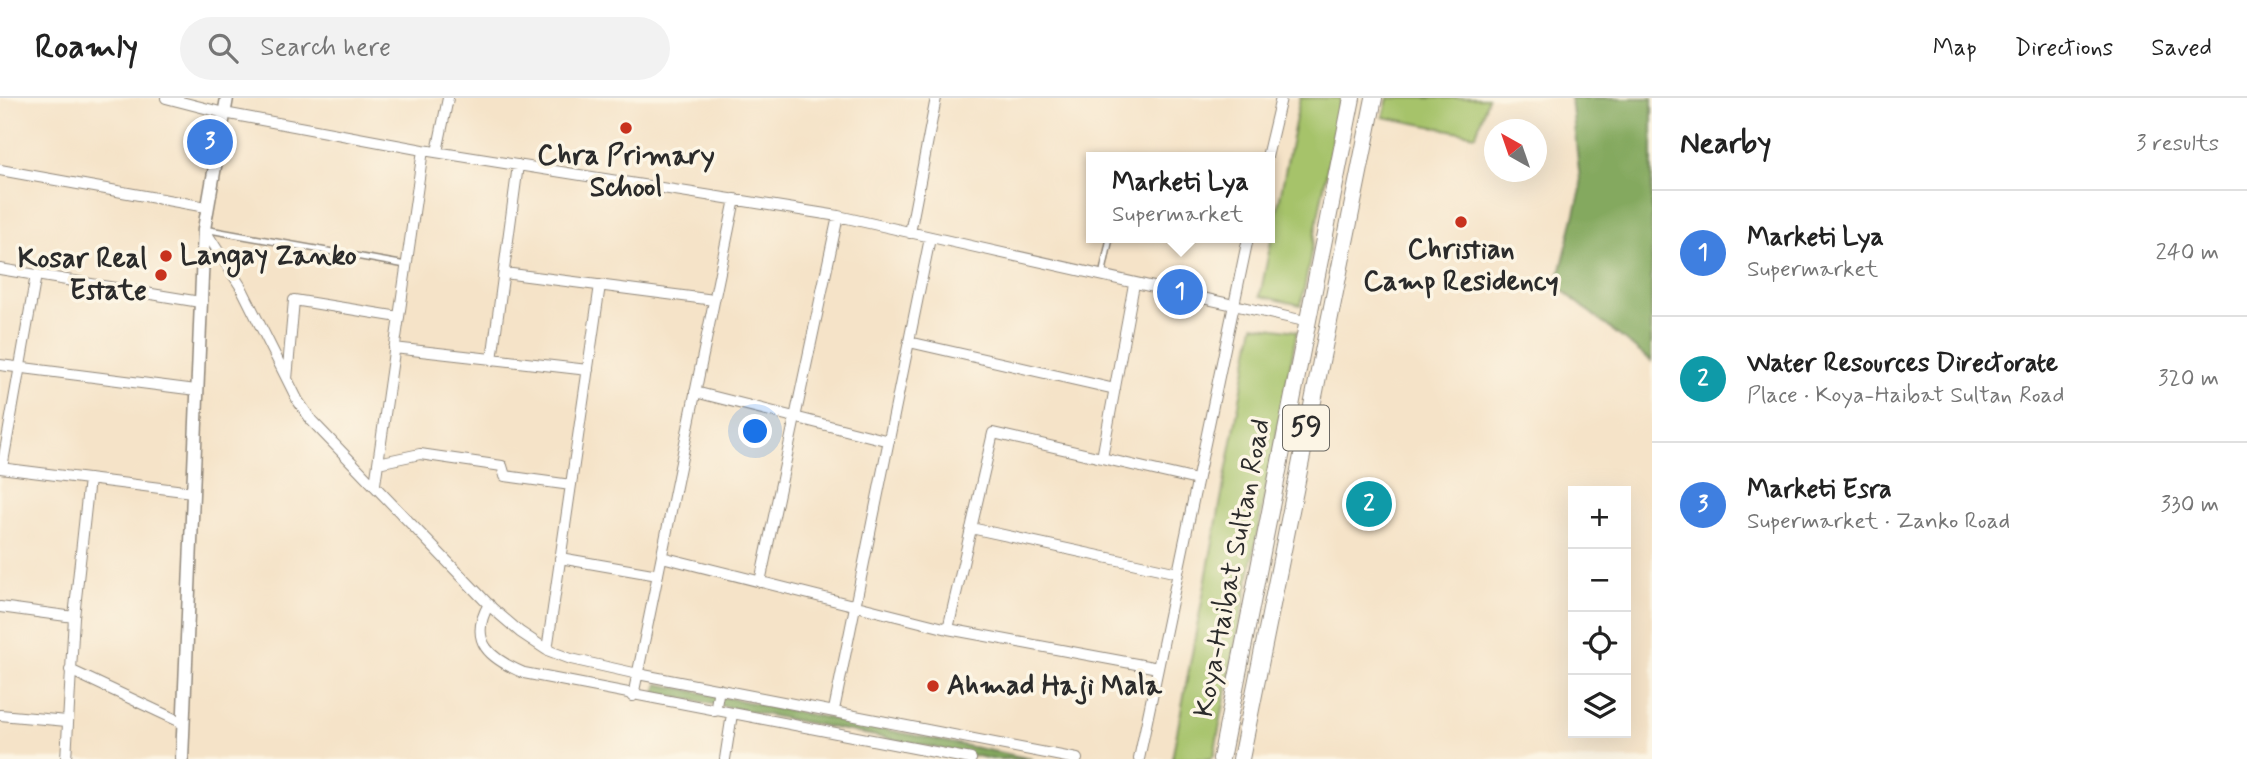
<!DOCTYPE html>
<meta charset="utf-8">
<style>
body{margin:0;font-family:Mynerve,sans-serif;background:#f2f2f2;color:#222}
.controls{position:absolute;right:21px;bottom:21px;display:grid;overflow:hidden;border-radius:0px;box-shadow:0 7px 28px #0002}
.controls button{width:63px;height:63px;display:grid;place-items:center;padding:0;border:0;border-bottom:2px solid #e0e0e0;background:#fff;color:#222;font:35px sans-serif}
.compass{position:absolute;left:1484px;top:21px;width:63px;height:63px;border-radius:50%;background:#fff;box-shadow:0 7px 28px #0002;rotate:320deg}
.you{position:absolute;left:756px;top:334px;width:24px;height:24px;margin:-18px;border:5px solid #fff;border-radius:50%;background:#1a73e8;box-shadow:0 0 0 10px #1a73e833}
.badge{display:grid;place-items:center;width:46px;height:46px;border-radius:50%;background:#111827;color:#fff;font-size:23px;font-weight:700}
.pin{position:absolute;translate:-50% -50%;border:4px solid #fff;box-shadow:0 2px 7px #0006}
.popup{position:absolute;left:1086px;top:54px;width:189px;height:91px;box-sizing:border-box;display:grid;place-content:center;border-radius:0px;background:#fff;filter:drop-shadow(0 2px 5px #0005);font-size:23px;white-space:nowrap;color:#767676}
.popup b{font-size:26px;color:#222}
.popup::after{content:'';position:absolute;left:50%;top:100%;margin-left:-14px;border:14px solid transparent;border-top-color:#fff}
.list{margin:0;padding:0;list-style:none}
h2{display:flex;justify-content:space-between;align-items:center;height:91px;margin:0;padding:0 28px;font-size:30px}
h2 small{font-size:23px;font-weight:400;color:#767676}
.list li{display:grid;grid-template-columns:46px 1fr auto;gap:21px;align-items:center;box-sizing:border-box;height:126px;padding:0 28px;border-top:2px solid #e0e0e0}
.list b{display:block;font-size:26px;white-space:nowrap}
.list p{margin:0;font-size:23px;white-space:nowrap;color:#767676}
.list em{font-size:23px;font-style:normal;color:#767676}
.icon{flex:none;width:38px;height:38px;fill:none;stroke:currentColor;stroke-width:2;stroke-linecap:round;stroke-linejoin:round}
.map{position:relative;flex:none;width:1652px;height:661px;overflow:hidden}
header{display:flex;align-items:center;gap:42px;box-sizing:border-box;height:98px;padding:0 35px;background:#fff;border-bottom:2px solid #e0e0e0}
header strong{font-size:33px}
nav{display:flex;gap:38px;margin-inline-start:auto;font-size:24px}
.search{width:490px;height:63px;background:#f2f2f2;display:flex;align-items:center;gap:18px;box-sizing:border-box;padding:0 24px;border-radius:38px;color:#767676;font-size:26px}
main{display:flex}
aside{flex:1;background:#fff}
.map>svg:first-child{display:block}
.green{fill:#a6c36a;stroke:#68774a;stroke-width:2}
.forest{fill:#84a95e;stroke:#586a44;stroke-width:2}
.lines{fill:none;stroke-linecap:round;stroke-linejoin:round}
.service-casing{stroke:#90877a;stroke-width:8}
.minor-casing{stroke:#90877a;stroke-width:12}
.tertiary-casing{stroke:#90877a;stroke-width:15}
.primary-casing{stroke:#90877a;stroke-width:18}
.service{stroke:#fff;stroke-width:5}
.minor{stroke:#fff;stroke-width:10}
.tertiary{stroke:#fff;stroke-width:12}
.primary{stroke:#fff;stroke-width:16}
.poi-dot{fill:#c8321e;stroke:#fcf5e5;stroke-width:2.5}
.labels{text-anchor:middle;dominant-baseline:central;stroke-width:7;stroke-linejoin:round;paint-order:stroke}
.shield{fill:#fcf5e5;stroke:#6a6863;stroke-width:2}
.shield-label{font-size:26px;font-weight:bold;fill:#2b2b2b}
.poi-label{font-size:28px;font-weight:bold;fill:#2b2b2b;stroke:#fcf5e5}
.street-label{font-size:28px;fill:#2b2b2b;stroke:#fcf5e5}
</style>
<header>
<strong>Roamly</strong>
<div class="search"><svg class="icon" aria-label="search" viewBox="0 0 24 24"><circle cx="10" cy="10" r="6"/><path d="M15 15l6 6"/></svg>Search here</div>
<nav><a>Map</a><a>Directions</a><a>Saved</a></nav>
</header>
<main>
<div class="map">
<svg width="1652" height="661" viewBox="0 0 1652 661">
<rect width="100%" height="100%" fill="#fcf5e5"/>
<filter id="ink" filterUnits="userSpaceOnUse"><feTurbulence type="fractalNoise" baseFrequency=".0143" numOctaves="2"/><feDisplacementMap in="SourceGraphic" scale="14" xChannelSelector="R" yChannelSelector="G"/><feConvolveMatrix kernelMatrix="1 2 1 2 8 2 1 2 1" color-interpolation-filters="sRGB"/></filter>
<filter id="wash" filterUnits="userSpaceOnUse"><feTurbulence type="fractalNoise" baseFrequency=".00686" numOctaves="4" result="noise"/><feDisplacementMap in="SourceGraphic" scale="28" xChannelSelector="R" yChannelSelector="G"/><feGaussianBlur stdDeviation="1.57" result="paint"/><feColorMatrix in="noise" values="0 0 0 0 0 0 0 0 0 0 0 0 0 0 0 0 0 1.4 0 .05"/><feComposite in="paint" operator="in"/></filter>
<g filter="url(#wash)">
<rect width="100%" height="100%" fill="#f5e3c8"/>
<!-- green -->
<path class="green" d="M1300,0H1341L1301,207L1260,198Z
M1388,0H1488L1476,37L1383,19Z
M1254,227L1297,233L1214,657L1210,661H1172Z"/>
<!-- forest -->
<path class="forest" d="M1571,0H1652L1651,263L1557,188L1581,91Z
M658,586L1032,661H992L655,595Z"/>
</g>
<g filter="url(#ink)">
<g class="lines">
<!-- service casing -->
<g class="service-casing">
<path id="service" d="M204,131L406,167
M1102,178L1110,140"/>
</g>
<!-- minor casing -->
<g class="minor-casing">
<path id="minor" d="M166,0L224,15L423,52L838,118L1309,224
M437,54L448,0
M1267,59L1281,0
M0,72L206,109
M204,131L241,189L298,303L312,323L492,510L520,534L547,552L571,561L638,576L1077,661
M910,135L936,0
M0,171L200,204
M504,175L714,202
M909,244L1115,291
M394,250L588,272
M492,262L518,67
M0,267L196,292
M287,281L294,202L399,219
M695,294L889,343
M1102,360L1134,186
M378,365L420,356L502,368L505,378L571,387
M0,370L192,394
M2,370L36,177
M375,386L423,52
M971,430L1178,475
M662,459L948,531L1158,570
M560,460L658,477
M760,484L838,118
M489,506C467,544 491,561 524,575L971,661
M0,509L74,519
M948,531L993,335L1197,382
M547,552L600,187
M70,572L183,625
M633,598L735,101
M834,612L930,140
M715,613L719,591
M0,617L67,623
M66,661L74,519L89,381
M725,661L732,616
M1139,661L1248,140"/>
</g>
<!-- tertiary casing -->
<g class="tertiary-casing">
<path id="tertiary" d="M182,661L204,131L227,0"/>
</g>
<!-- primary casing -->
<g class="primary-casing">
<path id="primary" d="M1221,661L1352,0
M1241,661L1374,0"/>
</g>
<!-- service -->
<use href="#service" class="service"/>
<!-- minor -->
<use href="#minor" class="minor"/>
<!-- tertiary -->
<use href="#tertiary" class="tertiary"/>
<!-- primary -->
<use href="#primary" class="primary"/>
</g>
</g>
<!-- markers -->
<g class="poi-dot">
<circle cx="626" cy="30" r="7"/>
<circle cx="1461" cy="124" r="7"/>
<circle cx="166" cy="158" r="7"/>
<circle cx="161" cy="177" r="7"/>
<circle cx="933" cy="588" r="7"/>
</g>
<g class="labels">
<!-- shield labels -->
<rect class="shield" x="1283" y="307.5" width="46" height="45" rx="5"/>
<g class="shield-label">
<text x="1306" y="330">59</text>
</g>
<!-- poi labels -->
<g class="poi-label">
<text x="626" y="58">Chra Primary<tspan x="626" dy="32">School</tspan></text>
<text x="1461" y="152">Christian<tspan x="1461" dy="32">Camp Residency</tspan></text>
<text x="180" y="158" text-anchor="start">Langay Zanko</text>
<text x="147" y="161" text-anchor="end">Kosar Real<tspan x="147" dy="32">Estate</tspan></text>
<text x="947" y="588" text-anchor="start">Ahmad Haji Mala</text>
</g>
<!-- street labels -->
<g class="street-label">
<text transform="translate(1233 470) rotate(-79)">Koya-Haibat Sultan Road</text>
</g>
</g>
</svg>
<div class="controls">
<button>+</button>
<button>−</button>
<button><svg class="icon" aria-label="locate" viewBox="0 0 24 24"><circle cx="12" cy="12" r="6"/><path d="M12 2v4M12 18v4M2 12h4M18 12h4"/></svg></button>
<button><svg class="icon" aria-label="layers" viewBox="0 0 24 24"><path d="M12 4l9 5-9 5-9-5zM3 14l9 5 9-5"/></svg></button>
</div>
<svg class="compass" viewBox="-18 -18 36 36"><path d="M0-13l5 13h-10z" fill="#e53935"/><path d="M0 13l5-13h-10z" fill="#767676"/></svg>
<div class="you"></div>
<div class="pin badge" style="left:1180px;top:194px;background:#3f7fe0">1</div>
<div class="popup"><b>Marketi Lya</b>Supermarket</div>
<div class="pin badge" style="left:1369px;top:406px;background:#0f9aa8">2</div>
<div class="pin badge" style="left:210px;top:44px;background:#3f7fe0">3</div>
</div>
<aside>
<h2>Nearby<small>3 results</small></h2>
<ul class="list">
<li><span class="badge" style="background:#3f7fe0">1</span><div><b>Marketi Lya</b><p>Supermarket</p></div><em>240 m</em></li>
<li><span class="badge" style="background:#0f9aa8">2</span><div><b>Water Resources Directorate</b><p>Place · Koya-Haibat Sultan Road</p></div><em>320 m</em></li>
<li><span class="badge" style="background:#3f7fe0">3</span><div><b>Marketi Esra</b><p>Supermarket · Zanko Road</p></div><em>330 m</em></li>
</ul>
</aside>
</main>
